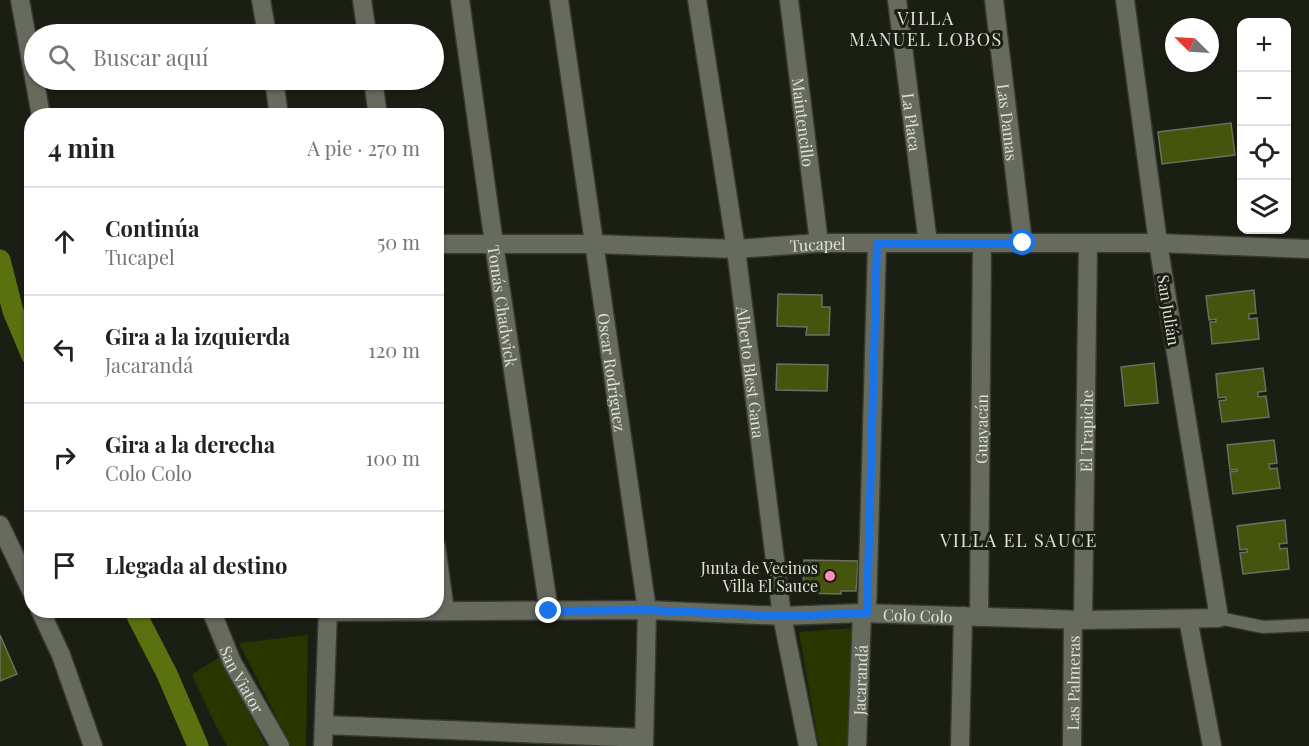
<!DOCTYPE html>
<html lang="es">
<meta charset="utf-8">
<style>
body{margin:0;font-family:"Playfair Display",serif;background:#f6f6f6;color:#222}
.controls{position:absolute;right:18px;top:18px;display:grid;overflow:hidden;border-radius:12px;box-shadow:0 2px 4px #0004}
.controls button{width:54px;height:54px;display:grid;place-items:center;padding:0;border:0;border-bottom:2px solid #e0e0e0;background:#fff;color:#222;font:30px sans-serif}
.compass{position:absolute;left:1165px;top:18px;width:54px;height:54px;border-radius:50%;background:#fff;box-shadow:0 2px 4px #0004;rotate:294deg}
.stop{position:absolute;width:18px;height:18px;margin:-14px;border:4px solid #1a73e8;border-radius:50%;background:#fff}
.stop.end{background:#1a73e8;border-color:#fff;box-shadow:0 2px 6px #0008}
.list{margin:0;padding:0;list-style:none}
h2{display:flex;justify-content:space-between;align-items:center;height:78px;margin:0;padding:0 24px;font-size:26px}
h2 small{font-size:20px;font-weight:400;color:#767676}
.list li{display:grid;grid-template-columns:39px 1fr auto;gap:18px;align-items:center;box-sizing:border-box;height:108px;padding:0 24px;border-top:2px solid #e0e0e0}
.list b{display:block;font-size:22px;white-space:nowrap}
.list p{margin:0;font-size:20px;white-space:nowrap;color:#767676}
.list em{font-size:20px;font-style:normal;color:#767676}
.icon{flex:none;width:33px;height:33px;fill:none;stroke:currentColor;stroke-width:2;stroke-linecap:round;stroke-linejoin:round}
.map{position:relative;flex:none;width:1309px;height:746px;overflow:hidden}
.search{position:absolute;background:#fff;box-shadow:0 2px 4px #0004;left:24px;top:24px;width:420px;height:66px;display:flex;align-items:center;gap:15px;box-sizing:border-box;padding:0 21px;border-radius:33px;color:#767676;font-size:22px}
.panel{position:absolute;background:#fff;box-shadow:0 2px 4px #0004;left:24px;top:108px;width:420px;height:510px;border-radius:24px}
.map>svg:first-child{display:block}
.green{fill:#293600}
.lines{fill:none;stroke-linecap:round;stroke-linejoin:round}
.canal{stroke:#5b710f;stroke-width:21}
.building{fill:#45550e;stroke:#6a6f61;stroke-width:1.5}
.lane-casing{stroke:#363831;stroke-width:15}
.street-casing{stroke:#363831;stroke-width:21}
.secondary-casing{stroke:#363831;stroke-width:21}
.lane{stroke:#676b5e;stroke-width:12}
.street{stroke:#676b5e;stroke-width:18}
.secondary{stroke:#676b5e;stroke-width:18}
.route{stroke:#1a73e8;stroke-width:8}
.poi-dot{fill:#ff8eba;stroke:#1b1e13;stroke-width:2}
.labels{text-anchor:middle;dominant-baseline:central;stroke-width:6;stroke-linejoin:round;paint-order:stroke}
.street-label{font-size:16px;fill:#dee1d9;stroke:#1b1e13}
.poi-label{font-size:16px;fill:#dee1d9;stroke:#1b1e13;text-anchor:end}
.neighbourhood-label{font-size:18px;letter-spacing:1.5px;fill:#dee1d9;stroke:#1b1e13}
</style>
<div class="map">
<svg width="1309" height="746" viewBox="0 0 1309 746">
<rect width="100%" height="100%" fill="#1b1e13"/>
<!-- green -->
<path class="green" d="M855,628L850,746H820L817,735L799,632Z
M308,635L306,746H291L239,643Z
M222,655L266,746H227L214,722L192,675Z"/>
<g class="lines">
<!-- canal -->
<path class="canal" d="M0,260L13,311L32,356
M134,610L167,674L198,746"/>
</g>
<!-- building -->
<path class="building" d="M1231,123L1235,155L1162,164L1158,132Z
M1254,290L1256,313L1249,314V319L1257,318L1259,339L1212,344L1210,322H1216V319L1209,320L1206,296Z
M778,294L822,295V307H830L829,335H806L807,327L777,326Z
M1154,363L1158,403L1125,406L1121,367Z
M777,364L828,365L827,391L776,390Z
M1263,368L1266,391L1258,392V397L1266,396L1269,417L1222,422L1219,401L1226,400V397L1218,398L1216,374Z
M1274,440L1277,463L1269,464L1270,469L1277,468L1280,488L1233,494L1230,472L1237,471V469L1230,470L1227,445Z
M1285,520L1287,543L1279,544L1280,549L1287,548L1289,569L1243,574L1240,553L1247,552V549L1240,550L1237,526Z
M804,560L858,561L856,591H841V594L803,593Z
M0,635L17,674L0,681Z"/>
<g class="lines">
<!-- lane casing -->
<g class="lane-casing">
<path id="lane" d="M1219,618L1263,627L1309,625"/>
</g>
<!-- street casing -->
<g class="street-casing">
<g id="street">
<path d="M20,0L41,116"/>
<path d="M261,0L267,34"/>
<path d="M362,0L367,34"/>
<path id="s1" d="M460,0L494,244L549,611"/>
<path id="s2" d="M559,0L647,610L644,746"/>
<path id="s3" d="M697,0L736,249L782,616L808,746"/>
<path id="s4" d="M789,0L819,243"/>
<path id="s5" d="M897,0L928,243"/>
<path id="s6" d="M994,0L1023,243"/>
<path d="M274,80L279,116"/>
<path d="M373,80L378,116"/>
<path id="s7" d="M436,244H595L736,249L819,243H1158L1309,249"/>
<path d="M436,546L445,611"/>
<path id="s8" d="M211,610L232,662L280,746"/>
<path id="s9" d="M328,612L647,610L782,616L862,613L1083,620L1219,618L1158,243L1125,0"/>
<path d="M867,613L877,244"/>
<path id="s10" d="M979,617L982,244"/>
<path d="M1188,619L1212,746"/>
<path id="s11" d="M1083,620L1088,243"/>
<path d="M324,725L644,738"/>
<path d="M323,746L328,610"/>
<path id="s12" d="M857,746L862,613"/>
<path d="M960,746L963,616"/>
<path id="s13" d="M1072,746L1073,620"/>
</g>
</g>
<!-- secondary casing -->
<g class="secondary-casing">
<path id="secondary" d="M0,525L32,592
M40,610L61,655L93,746"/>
</g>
<!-- lane -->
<use href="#lane" class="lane"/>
<!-- street -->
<use href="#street" class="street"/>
<!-- secondary -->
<use href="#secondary" class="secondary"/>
</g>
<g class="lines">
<!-- route -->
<path class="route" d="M549,611L647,610L782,616L867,613L877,244L1023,243"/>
</g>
<!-- markers -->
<circle class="poi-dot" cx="830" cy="576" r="6"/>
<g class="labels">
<!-- street labels -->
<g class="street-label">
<text stroke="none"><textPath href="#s4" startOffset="123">Maintencillo</textPath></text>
<text stroke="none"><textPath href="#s5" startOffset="123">La Placa</textPath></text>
<text stroke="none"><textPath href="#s6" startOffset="123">Las Damas</textPath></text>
<text stroke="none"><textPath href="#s7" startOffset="382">Tucapel</textPath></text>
<text stroke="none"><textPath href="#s1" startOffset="309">Tomás Chadwick</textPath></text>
<text transform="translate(1169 310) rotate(81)">San Julián</text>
<text stroke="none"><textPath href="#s2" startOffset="376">Oscar Rodríguez</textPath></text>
<text stroke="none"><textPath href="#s3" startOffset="376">Alberto Blest Gana</textPath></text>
<text stroke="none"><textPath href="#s10" startOffset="188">Guayacán</textPath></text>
<text stroke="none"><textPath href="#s11" startOffset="189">El Trapiche</textPath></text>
<text stroke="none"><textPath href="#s9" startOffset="590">Colo Colo</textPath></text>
<text stroke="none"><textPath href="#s8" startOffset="76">San Viator</textPath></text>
<text stroke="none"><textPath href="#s12" startOffset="66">Jacarandá</textPath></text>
<text stroke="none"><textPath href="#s13" startOffset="63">Las Palmeras</textPath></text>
</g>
<!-- poi labels -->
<g class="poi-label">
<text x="818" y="567">Junta de Vecinos<tspan x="818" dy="18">Villa El Sauce</tspan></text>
</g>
<!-- neighbourhood labels -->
<g class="neighbourhood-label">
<text x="926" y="18">VILLA<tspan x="926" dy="21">MANUEL LOBOS</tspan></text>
<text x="1019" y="540">VILLA EL SAUCE</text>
</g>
</g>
</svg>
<div class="controls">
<button>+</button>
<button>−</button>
<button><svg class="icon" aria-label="locate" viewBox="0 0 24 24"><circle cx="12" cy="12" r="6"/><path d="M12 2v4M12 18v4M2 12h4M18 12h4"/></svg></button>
<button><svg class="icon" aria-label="layers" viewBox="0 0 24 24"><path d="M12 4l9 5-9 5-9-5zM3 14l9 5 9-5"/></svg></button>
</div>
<svg class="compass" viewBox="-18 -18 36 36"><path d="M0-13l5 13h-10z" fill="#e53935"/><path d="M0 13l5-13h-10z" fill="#767676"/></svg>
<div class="stop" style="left:1023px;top:243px"></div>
<div class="stop end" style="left:549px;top:611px"></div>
<div class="search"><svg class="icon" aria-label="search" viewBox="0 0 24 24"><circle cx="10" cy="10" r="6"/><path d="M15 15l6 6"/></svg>Buscar aquí</div>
<section class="panel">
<h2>4 min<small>A pie · 270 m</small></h2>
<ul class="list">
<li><svg class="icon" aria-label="ahead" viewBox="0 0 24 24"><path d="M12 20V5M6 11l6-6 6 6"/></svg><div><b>Continúa</b><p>Tucapel</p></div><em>50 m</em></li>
<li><svg class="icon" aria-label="left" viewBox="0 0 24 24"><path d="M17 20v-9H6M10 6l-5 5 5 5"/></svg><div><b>Gira a la izquierda</b><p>Jacarandá</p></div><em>120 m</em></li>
<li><svg class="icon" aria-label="right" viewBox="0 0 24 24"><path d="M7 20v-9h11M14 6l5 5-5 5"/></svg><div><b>Gira a la derecha</b><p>Colo Colo</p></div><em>100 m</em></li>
<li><svg class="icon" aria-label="arrive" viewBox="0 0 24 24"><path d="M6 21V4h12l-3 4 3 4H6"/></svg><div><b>Llegada al destino</b></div></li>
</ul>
</section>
</div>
